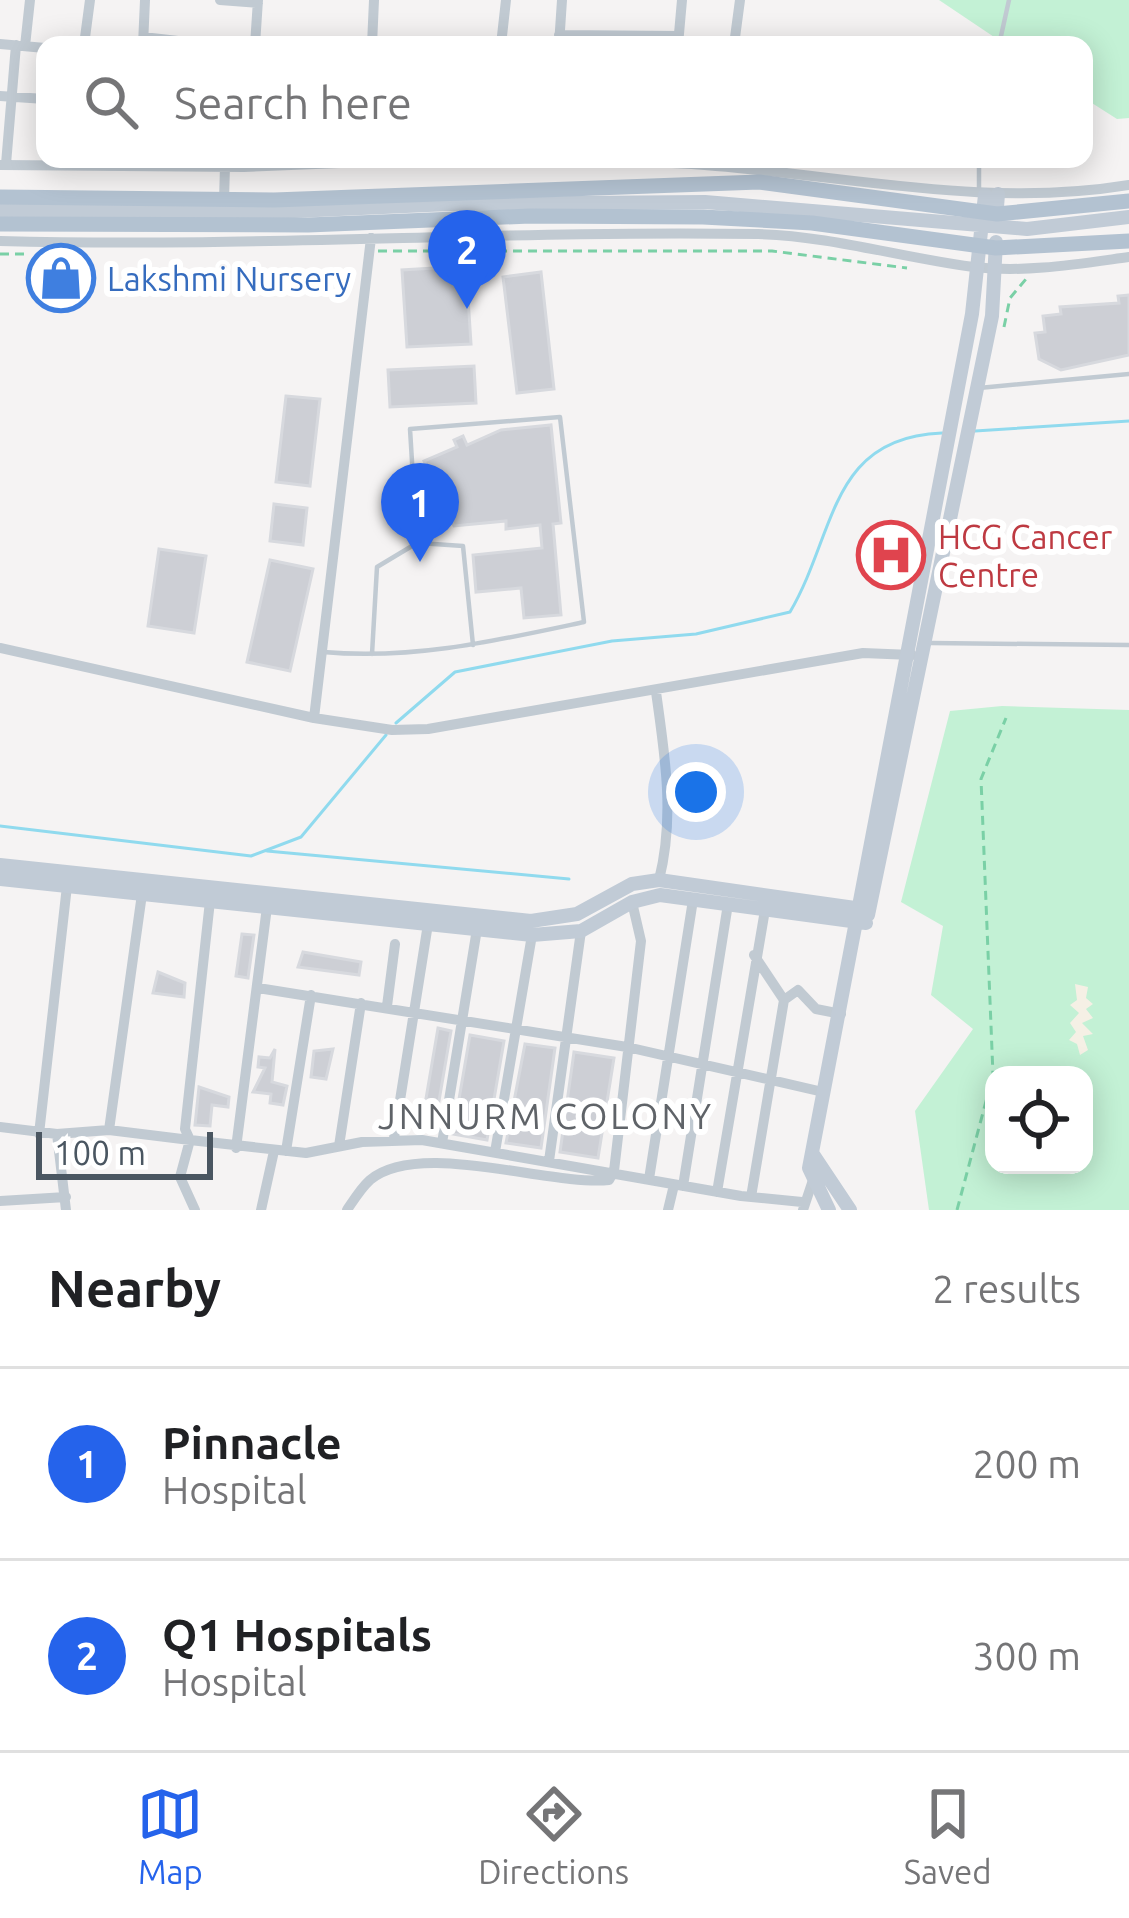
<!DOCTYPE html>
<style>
body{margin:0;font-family:Ubuntu,sans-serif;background:#f2f2f2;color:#202124}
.controls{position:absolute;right:36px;bottom:36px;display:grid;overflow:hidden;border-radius:24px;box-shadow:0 6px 30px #0003}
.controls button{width:108px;height:108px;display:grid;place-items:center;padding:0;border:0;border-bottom:3px solid #e0e0e0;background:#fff;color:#202124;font:60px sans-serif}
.scale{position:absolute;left:36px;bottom:30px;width:177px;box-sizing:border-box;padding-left:12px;border:6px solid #4a5661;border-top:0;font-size:33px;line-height:42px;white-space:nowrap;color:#4a5661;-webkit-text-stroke:9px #fff;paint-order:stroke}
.you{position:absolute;left:696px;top:792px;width:42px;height:42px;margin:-30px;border:9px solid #fff;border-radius:50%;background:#1a73e8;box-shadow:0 0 0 18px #1a73e833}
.badge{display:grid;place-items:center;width:78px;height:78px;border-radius:50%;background:#2563eb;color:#fff;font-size:39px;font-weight:700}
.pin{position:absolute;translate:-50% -99px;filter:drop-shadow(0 3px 6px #0008)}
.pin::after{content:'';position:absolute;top:63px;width:42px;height:36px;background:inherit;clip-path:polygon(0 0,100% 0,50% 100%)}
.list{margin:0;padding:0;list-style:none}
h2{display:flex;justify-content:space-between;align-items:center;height:156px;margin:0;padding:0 48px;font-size:51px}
h2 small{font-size:39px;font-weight:400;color:#757577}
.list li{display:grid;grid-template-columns:78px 1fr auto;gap:36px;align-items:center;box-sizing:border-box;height:192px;padding:0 48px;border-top:3px solid #e0e0e0}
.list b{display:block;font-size:45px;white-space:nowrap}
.list p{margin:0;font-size:39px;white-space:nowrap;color:#757577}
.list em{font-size:39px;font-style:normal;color:#757577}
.icon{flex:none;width:66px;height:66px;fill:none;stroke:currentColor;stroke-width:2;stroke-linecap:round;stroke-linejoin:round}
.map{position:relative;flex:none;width:1129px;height:1210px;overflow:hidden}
.search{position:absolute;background:#fff;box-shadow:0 6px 30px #0003;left:36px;right:36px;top:36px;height:132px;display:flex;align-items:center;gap:30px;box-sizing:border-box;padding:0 42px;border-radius:24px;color:#757577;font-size:45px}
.sheet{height:540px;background:#fff}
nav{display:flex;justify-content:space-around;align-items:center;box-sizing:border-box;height:168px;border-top:3px solid #e0e0e0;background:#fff;font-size:33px;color:#757577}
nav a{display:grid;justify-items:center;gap:6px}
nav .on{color:#2563eb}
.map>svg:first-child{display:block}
.green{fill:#c3f1d5;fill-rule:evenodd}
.sand{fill:#f5f0e5}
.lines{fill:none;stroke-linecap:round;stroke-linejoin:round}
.stream{stroke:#90daee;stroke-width:3}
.building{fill:#cdcfd5;stroke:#d7d9de;stroke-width:3}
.path{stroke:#7ad0a6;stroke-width:3;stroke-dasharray:9 6;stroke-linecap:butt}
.lane{stroke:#c1cad2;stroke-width:4.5}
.street{stroke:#c1cad2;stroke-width:10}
.secondary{stroke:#c1cbd6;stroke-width:14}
.primary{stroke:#b3c2d1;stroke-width:15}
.labels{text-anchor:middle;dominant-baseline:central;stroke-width:12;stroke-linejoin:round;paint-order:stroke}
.shop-label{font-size:33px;fill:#366cbe;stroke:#fff;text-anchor:start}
.health-label{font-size:33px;fill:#be3a42;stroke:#fff;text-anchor:start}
.neighbourhood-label{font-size:36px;letter-spacing:3px;fill:#5f6368;stroke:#fff}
</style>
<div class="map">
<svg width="1129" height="1210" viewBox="0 0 1129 1210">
<rect width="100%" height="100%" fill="#f5f3f3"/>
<!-- green -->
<path class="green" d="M939,0H1129V118L1117,119L1084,98V45H1006Z
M1002,706L1129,710V1210H929L915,1111L973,1029L931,995L943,926L901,902L950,711ZM994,1075H1084V1165H994Z"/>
<!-- sand -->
<path class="sand" d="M1075,984L1088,987L1086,998L1093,1004L1086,1009L1093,1018L1082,1023L1093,1034L1083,1036L1088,1050L1080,1055L1077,1044L1069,1040L1076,1032L1070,1023L1079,1013L1070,1005L1077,1000Z"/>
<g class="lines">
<!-- stream -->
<path class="stream" d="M975,431L1129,421
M396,723L455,672L612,641L696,634L790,612C836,534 829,437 942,433
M0,826L251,856L301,837L386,735
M267,851L569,879"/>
</g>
<!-- building -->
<path class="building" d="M466,266L471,344L407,347L402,270Z
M541,272L554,389L517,393L503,277Z
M1129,295V355L1061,370L1039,359L1035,333L1045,332L1043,316L1061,314L1060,307L1119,303L1118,296Z
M474,366L476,403L390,407L388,370Z
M286,396L320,399L310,486L276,482Z
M551,425L561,523L553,524L561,615L524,618L521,588L476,592L473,555L542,548L540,525L506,529V521L454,526L445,504L431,511L420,479L430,474L424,461L457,447L454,440L463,436L467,445L501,430Z
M274,504L307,508L303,545L270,541Z
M159,549L206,556L194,633L148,626Z
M270,560L313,569L290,671L247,662Z
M242,934L254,935L248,978L236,976Z
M303,952L361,962L359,975L298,967Z
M158,972L185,983L184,997L153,993Z
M438,1028L451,1031L434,1130L421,1128Z
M470,1035L504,1041L487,1140L453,1134Z
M525,1044L555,1048L541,1148L506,1143Z
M275,1049L272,1082L287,1086L283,1105L270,1103L271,1094L253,1092L265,1068L258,1067L259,1057L270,1058Z
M333,1049L326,1079L311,1077L314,1051Z
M574,1052L614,1058L598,1158L560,1152Z
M199,1087L229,1097L228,1107L212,1105L210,1126L195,1125Z"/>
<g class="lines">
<!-- path -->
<path class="path" d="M378,251H772L907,268
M0,254H26
M1004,327L1010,298L1026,279
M957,1210L993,1075L981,779L1006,718"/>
<!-- lane -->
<path class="lane" d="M999,45L1009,0
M979,159V189
M979,388L1129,374
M419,543L463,546L473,645
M931,643L1129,645
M323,652C413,660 495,641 584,622L560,417L410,429L417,543L377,567L372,654"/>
<!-- street -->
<path class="street" d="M220,0L258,3
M559,35L678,36
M143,37L213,45
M0,44L45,48
M84,45L90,0
M143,45L145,0
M255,45L258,0
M372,45L374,0
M501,45L506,0
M559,45L562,0
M678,45L682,0
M734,45L740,0
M25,46L30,0
M0,96L45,99
M531,159C593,161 654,160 716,166C854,177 990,208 1129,185
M6,164L16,45
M0,165L244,167L439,159
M224,200L225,166
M0,241C253,248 505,230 758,234C832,236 902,258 974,267C1026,273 1078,264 1129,257
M0,648L314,718L371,238
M656,692C665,756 675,817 659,880
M314,718L392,730L428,729L863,653L912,655
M210,901L185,1129L190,1140L306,1153L362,1142L422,1140L741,1196L802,1202
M754,955L784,1000
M258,988L627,1047L823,1092
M387,1006L395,944
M0,1127L57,1134L109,1130L190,1140L180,1177L195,1210
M109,1130L142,894
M39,1134L67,886
M57,1134L66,1210
M394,1138L428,924
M442,1143L477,929
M339,1146L361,1003
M236,1148L267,907
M286,1151L311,995
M495,1152L532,935
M549,1161L581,931
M649,1179L693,900
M683,1186L728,904
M717,1192L765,910
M751,1197L784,1000L798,990L816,1009L841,1014
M0,1201L66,1197
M261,1210L274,1151
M347,1210C353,1201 361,1188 370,1180C419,1139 548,1186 609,1180L614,1171L641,941L632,902
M668,1210L674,1185
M803,1210L812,1183"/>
<!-- secondary -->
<path class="secondary" d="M0,210L272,212L450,204L705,202L1027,229L1129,217
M996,220L998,194
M0,865L531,921L577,914L632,884L659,880L869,910
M0,879L532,935L581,931L632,902L660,895L866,923
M868,915L992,316L996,242
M812,1153L850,1210
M829,1210L809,1168L972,314L985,195"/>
<!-- primary -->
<path class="primary" d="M0,197L274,200L759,182L997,214L1129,201
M0,224L308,225L530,216L703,217L812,223L996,248L1129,241"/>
</g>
<!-- icons -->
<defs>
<g id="shop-ring" transform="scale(3.45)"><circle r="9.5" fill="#fff" stroke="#3f7fe0" stroke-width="1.5"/><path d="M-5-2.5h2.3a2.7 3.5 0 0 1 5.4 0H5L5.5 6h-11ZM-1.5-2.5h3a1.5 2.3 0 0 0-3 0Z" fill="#3f7fe0"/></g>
<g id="hospital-ring" transform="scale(3.45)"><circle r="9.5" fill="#fff" stroke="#e0444e" stroke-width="1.5"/><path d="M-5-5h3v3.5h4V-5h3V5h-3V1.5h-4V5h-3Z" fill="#e0444e"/></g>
</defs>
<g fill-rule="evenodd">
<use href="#shop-ring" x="61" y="278"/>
<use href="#hospital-ring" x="891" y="555"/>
</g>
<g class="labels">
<!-- shop labels -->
<g class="shop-label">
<text x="107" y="278">Lakshmi Nursery</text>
</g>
<!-- health labels -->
<g class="health-label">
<text x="938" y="536">HCG Cancer<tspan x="938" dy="38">Centre</tspan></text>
</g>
<!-- neighbourhood labels -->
<g class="neighbourhood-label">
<text x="546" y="1115">JNNURM COLONY</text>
</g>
</g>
</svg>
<div class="controls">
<button><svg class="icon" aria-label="locate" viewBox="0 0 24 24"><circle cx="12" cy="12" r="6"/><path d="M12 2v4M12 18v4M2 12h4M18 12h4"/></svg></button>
</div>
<div class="scale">100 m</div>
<div class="you"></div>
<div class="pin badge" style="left:420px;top:562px">1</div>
<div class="pin badge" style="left:467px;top:309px">2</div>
<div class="search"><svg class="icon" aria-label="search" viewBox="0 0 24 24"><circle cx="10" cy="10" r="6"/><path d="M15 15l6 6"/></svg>Search here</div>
</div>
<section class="sheet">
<h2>Nearby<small>2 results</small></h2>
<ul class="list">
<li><span class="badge">1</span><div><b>Pinnacle</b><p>Hospital</p></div><em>200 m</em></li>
<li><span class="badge">2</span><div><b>Q1 Hospitals</b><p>Hospital</p></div><em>300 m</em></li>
</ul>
</section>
<nav>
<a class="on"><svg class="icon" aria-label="map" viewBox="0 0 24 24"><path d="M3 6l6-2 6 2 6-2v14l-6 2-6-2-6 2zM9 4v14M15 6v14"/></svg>Map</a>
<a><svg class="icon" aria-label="directions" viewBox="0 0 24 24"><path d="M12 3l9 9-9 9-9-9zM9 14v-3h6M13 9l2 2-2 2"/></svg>Directions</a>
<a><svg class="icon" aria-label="saved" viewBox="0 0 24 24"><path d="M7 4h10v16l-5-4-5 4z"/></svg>Saved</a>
</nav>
